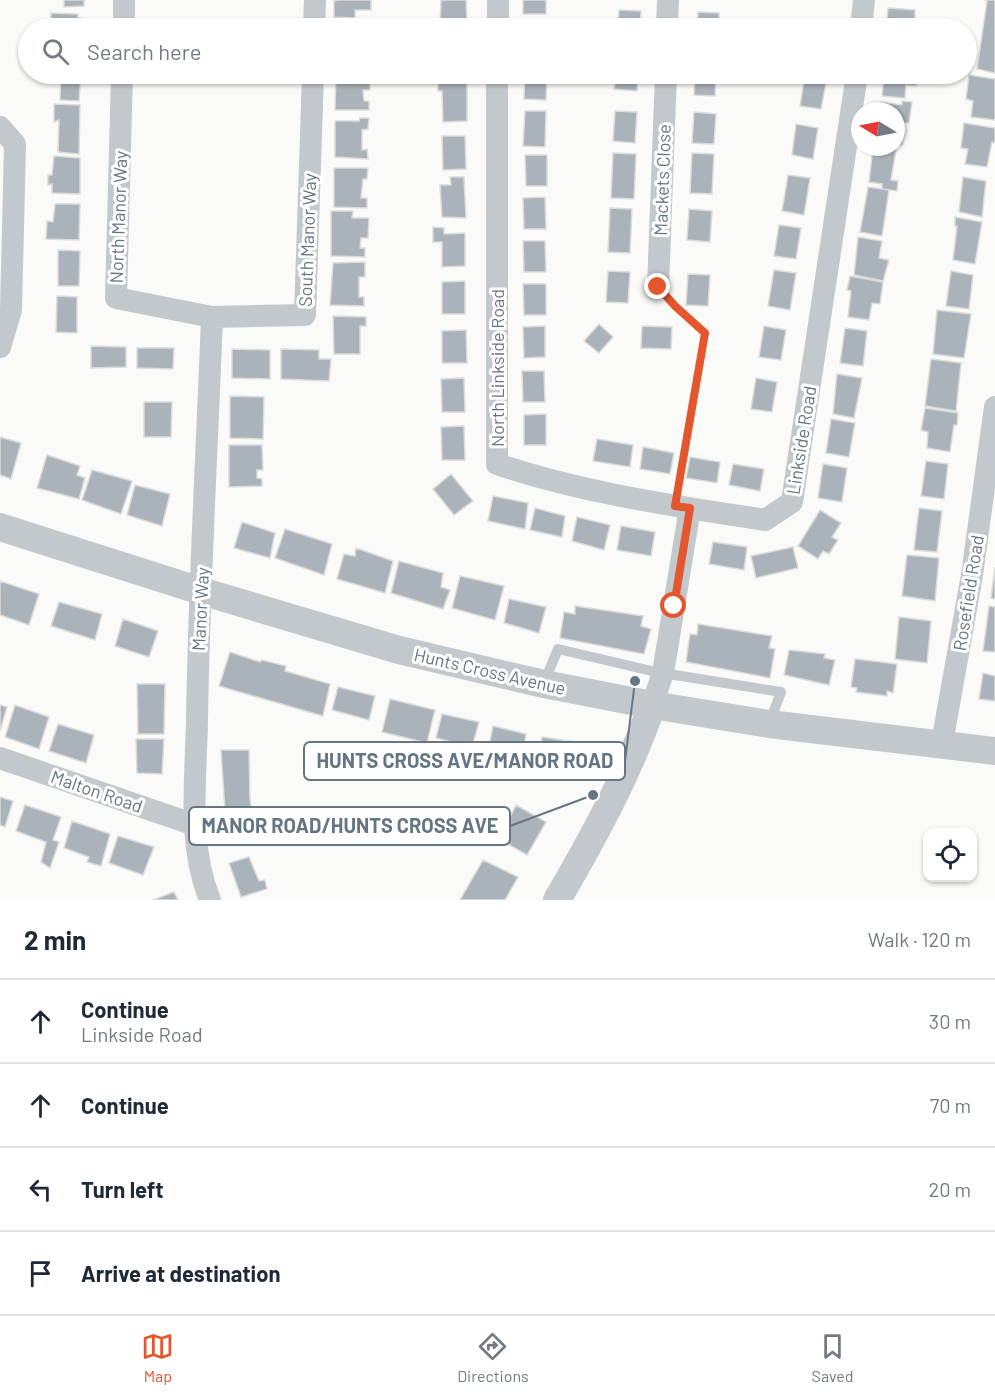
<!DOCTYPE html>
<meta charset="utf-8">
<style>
body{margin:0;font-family:Barlow,sans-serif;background:#f6f6f7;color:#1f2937}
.controls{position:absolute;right:18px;bottom:18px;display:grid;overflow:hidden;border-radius:12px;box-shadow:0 2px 4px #0004}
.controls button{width:54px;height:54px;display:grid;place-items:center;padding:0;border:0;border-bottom:2px solid #e0e1e3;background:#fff;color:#1f2937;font:30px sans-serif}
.compass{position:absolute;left:851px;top:102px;width:54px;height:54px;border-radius:50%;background:#fff;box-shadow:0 2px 4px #0004;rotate:280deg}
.stop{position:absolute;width:18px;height:18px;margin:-14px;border:4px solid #e4572e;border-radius:50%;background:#fff}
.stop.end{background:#e4572e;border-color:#fff;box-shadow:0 2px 6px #0008}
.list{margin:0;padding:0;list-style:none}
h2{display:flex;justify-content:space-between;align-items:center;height:78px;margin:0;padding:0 24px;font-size:26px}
h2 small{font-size:20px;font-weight:400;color:#747a83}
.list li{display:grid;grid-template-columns:39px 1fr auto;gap:18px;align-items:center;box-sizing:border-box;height:84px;padding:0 24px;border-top:2px solid #e0e1e3}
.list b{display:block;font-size:22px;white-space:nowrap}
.list p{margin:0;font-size:20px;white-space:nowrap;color:#747a83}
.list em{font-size:20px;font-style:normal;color:#747a83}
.icon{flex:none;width:33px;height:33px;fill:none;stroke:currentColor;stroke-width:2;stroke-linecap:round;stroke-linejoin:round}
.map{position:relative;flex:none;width:995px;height:900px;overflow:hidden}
.search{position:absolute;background:#fff;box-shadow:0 2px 4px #0004;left:18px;right:18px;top:18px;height:66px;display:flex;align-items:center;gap:15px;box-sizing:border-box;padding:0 21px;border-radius:33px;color:#747a83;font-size:22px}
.sheet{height:414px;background:#fff}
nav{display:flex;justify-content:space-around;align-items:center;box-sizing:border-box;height:84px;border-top:2px solid #e0e1e3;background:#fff;font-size:16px;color:#747a83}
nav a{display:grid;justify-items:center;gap:3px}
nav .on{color:#e4572e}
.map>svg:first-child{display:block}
.building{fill:#aab3b9;stroke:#dcdcda;stroke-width:1.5}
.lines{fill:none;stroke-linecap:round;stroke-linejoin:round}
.path{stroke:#bbbfc2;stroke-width:4;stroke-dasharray:3 3;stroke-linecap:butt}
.service{stroke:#c3c8cc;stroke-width:10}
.minor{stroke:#c3c8cc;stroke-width:22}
.tertiary{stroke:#c3c8cc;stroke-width:28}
.route{stroke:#e4572e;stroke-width:8}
.labels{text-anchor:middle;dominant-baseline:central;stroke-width:6;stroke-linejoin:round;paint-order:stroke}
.street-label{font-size:18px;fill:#657683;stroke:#fff}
.leader{fill:none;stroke:#657683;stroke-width:2}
.callout-dot{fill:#657683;stroke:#fff;stroke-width:2}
.callout{fill:#fff;stroke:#657683;stroke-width:2}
.callout-label{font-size:20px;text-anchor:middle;font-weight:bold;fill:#657683}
</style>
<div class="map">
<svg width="995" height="900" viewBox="0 0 995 900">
<rect width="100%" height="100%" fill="#fafaf8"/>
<!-- building -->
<path class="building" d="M64,0H84V6L64,7Z
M338,0H371V10H355V18L334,17V1Z
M441,0H466L467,24L440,25Z
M523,0H546V14H523Z
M984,0H995V73L977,69L987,1Z
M888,8L915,10V27L886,28Z
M619,10L641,11L640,28H618Z
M698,12L719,13V28H697Z
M51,13L78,14V18H82V28L51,27Z
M337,22L370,23L369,28H337Z
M524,25H546V28H524Z
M807,25L828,26V28H806Z
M61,74H81L79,101L60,100Z
M336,74H370V90H363L364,101H369V110H335Z
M435,74H467L468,78L435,77Z
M525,74H547L546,100L524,99Z
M616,74H638L637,91L614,89Z
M695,74H716L715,96L694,95Z
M884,74H917L916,86L906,85L905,98L882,96Z
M805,75L827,78L821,109L800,106Z
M969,75L995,79V120L971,117L973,101L966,99Z
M438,79L467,81V121L443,122L442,91H438Z
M902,101L912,102L909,123L901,122L899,129L905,130L902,145L896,144V111H879L881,102L902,105Z
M54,104L80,105L79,154L58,152L59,120L54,122Z
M525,111H546L545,147L523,146Z
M615,111L637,112L635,143L613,141Z
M694,112L716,114L714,144L692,143Z
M360,118H369L368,129L362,130V150L367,149L368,159L335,157V121H359Z
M964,123L995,128V143L992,142L987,167L965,164L968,149L961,148Z
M796,124L818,128L813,159L792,155Z
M442,136H465L466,169L443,170Z
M873,147L896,150L891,180L898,181L897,191L882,189V184L869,182Z
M613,153L636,154L634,199L611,198Z
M692,153L714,154L712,194L690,193Z
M525,155H547V186H526Z
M54,156L80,158V194L52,193V184L48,185V175H52Z
M334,168H368L367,179H363L361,198H367V208L334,207Z
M788,175L810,178L804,215L782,211Z
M450,177H464L466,218L442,217L440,185H451Z
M963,177L986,181L982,217L959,212Z
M868,187L889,190L882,236L860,232Z
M545,197L546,229H524L523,198Z
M55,204H80L79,240L46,239L47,221L53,222Z
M610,208L632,209L630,253L608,252Z
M689,209L712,211L710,242L687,240Z
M331,211H353L352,218H369L368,238H361L360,248H365V257L331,256Z
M955,217L982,222L975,264L953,260L957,226H955Z
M779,225L801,228L796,259L774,256Z
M433,227L444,228V234L465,233V266L442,267V242H433Z
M858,237L882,241L879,258L889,260L883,281L854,275Z
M523,241H545L546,272H524Z
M58,250L80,251L79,286H58Z
M365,262V277H359V297H364V306L330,305L333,263Z
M774,270L796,273L790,310L768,306Z
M608,271L630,272L628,303L606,302Z
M951,271L973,275L969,309L946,306Z
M688,274L710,275L708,306L686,305Z
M850,276L883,282L880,304L872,303L869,320L848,317L851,291L847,290Z
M465,281V314H442V282Z
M523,284H546V315H524Z
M57,296L77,297V333L56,332Z
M937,310L971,314L964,358L933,354Z
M333,316L366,317V326H360V354H334Z
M599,324L613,337L599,353L584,341Z
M545,326V357L524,358L523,327Z
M642,326L672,327L671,349L641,348Z
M764,326L786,330L781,360L759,357Z
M845,328L867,331L863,366L840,363Z
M466,330L467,363H442V331Z
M91,346L126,347V367L91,368Z
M137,348H174L173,369L137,368Z
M232,349L270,350V379L232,378Z
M281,349L319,350V359H331L329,381L281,379Z
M931,359L961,363L956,411L925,406Z
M522,371H544L545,402H523Z
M837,374L862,378L854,418L833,414Z
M464,378L465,412H442L441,379Z
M756,378L777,382L772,412L751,409Z
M230,396L264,397L263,439L230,438Z
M144,402H172L171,437H144Z
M925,408L958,413L957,425H954L950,452L927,448L928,432L921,430Z
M546,414V445H524V415Z
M831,419L855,423L849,457L826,453Z
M464,426L465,460H442L441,427Z
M0,437L21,443L11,479L0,475Z
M597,439L633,445L630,467L593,461Z
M229,445H262L263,470H257V478L262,479V486L229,487Z
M643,447L674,453L670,474L640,469Z
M47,455L80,466L77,475L85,478L79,499L37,488Z
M690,457L720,462L717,483L686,478Z
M926,461L948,464L944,499L921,496Z
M733,464L764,469L760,491L729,485Z
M823,464L847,468L842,502L818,498Z
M92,470L132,481L121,514L82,500Z
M451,474L473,501L454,515L433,489Z
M135,485L170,494L162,526L127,515Z
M493,496L528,503L525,529L488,521Z
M535,508L565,516L562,537L530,530Z
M919,508L942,511L937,552L914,550Z
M820,510L841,523L832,537L838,540L829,554L823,551L818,559L798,546Z
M577,517L610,525L604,550L572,541Z
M242,522L275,533L270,558L234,548Z
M621,526L655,532L651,556L617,550Z
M285,529L332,544L324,575L275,558Z
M713,542L747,547L744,570L709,564Z
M793,547L798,568L756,578L751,556Z
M356,548L393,561L385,593L337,579L344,554L355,556Z
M907,555L939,558L935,601L902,596Z
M399,561L443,573L441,587L450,590L443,609L391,593Z
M995,567V599L991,598Z
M460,576L504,586L495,620L452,608Z
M0,581L39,594L29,625L0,615Z
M509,599L546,607L539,633L504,623Z
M59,602L102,614L95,640L51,626Z
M575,606L643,616L641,626L651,629L644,654L560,638L564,612L575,614Z
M989,606L995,607V652L983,651Z
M899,617L931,621L927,663L895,659Z
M123,619L158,631L149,657L115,646Z
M698,624L772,636L769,648L775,649L770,678L686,662L690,634L697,635Z
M789,650L825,654L824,658L835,660L829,685L784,675Z
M230,652L260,662L262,660L286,666L285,671L330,684L323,716L219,686Z
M855,659L897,664L893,693L887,691V696L856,692L857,688L851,687Z
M983,673L995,676V701L979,699Z
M137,684H165L164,734H138Z
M338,687L375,696L369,720L332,710Z
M390,699L435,710L427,743L382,732Z
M0,705L7,707L0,731Z
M15,705L49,717L39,749L5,737Z
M442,714L479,722L472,747L436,738Z
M58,724L94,735L86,763L49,751Z
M493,726L526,734L522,759L488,752Z
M542,737L588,744L583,772L537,763Z
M136,739H164L162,774L137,773Z
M221,750H249L250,799L256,839L227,842Z
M0,797L13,801L5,827L0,825Z
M25,805L61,817L53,840L59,842L50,868L41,862L46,842L16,831Z
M516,805L546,822L527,855L499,839Z
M72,821L110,834L101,866L87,862L89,857L64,848Z
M118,836L154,847L143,875L109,863Z
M249,857L259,881L265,880L267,889L241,897L229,863Z
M483,860L518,877L505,900H460Z
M174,892L178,900H153Z"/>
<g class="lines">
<!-- path -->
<path class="path" d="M670,302L705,333L678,487"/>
<!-- service -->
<path class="service" d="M544,683L558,649L656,672L781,692L769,724"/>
<!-- minor -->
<path class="minor" d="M124,28V0
M314,28L315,0
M498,28V0
M667,28L668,0
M861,28L864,0
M122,74L116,298L212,317L305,315L313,74
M497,74V464C583,493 675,506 765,520L792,502L857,74
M0,127L15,144L11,310L0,347
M658,287L666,74
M652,705L663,673L690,508
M942,743L972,575L995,407
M0,758L195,825
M210,900C187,844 196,779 197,720C199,586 207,451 212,317"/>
<!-- tertiary -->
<path class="tertiary" d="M0,527L201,591L399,650L544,684L652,705L769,724L995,751
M557,900C593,838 629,773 652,705"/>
</g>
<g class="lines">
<!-- route -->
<path class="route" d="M658,287L675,306L705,333L675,506L690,508L674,606"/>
</g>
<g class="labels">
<!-- street labels -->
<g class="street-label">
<text transform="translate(662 180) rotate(-88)">Mackets Close</text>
<text transform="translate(118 217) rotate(-88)">North Manor Way</text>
<text transform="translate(307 240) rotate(-88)">South Manor Way</text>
<text transform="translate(497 368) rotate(-90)">North Linkside Road</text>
<text transform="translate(801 440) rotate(-81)">Linkside Road</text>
<text transform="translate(968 593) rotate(-81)">Rosefield Road</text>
<text transform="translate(200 609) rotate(-87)">Manor Way</text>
<text transform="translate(490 671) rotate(13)">Hunts Cross Avenue</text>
<text transform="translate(97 791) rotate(19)">Malton Road</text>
</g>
</g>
<!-- callouts -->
<path class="leader" d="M635 681L625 761M593 795L510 826"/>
<g class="callout-dot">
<circle cx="635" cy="681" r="6"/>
<circle cx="593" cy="795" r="6"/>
</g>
<g class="callout">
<rect x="304" y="742" width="321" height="38" rx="6"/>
<rect x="189" y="807" width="321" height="38" rx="6"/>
</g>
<g class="callout-label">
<text x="465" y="768">HUNTS CROSS AVE/MANOR ROAD</text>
<text x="350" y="833">MANOR ROAD/HUNTS CROSS AVE</text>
</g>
</svg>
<div class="controls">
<button><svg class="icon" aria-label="locate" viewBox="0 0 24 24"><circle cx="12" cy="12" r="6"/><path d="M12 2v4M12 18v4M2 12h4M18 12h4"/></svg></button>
</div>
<svg class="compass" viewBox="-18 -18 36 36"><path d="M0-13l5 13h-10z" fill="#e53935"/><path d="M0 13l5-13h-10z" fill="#747a83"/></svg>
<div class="stop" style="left:674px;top:606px"></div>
<div class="stop end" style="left:658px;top:287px"></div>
<div class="search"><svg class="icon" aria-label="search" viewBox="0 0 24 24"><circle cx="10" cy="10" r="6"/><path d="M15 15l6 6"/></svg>Search here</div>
</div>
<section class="sheet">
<h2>2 min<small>Walk · 120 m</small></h2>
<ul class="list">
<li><svg class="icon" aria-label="ahead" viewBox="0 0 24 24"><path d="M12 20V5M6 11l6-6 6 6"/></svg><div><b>Continue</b><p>Linkside Road</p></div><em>30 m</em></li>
<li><svg class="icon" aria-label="ahead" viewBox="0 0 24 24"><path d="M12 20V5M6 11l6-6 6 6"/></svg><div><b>Continue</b></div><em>70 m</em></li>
<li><svg class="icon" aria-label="left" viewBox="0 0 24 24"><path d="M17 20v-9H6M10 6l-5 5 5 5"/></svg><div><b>Turn left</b></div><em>20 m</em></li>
<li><svg class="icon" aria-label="arrive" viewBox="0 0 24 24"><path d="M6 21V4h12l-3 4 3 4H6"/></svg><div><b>Arrive at destination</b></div></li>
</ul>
</section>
<nav>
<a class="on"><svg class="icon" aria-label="map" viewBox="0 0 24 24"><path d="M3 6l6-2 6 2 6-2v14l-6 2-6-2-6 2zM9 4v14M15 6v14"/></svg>Map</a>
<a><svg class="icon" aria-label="directions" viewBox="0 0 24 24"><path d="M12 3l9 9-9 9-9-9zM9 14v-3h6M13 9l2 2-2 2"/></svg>Directions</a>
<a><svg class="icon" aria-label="saved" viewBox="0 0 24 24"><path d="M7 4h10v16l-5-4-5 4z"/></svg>Saved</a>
</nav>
